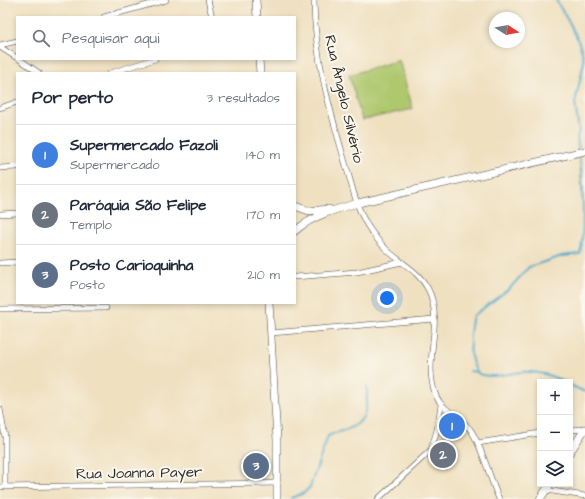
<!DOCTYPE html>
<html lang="pt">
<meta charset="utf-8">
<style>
body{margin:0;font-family:"Architects Daughter",sans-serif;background:#f6f6f7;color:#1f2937}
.controls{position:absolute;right:12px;bottom:12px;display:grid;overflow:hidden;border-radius:0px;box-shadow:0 2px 6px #0003}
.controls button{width:36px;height:36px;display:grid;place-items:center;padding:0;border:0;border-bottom:1px solid #e0e1e3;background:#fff;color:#1f2937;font:20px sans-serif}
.compass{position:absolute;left:489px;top:12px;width:36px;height:36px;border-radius:50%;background:#fff;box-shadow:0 2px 6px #0003;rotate:101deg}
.you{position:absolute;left:387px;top:298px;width:14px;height:14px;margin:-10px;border:3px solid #fff;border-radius:50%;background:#1a73e8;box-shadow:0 0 0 6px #1a73e833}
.badge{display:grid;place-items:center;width:26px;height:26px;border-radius:50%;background:#7c3aed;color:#fff;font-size:13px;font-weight:700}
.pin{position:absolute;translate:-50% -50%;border:2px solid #fff;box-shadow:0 1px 4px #0006}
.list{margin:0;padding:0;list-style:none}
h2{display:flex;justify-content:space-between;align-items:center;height:52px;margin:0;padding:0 16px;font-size:17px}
h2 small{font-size:13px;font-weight:400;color:#747a83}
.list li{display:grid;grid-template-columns:26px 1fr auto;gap:12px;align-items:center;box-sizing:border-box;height:60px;padding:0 16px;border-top:1px solid #e0e1e3}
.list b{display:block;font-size:15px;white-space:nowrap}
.list p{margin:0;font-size:13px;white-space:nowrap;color:#747a83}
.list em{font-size:13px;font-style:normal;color:#747a83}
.icon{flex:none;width:22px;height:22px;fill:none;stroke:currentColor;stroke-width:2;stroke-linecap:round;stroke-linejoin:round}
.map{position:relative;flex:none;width:585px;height:499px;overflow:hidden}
.search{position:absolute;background:#fff;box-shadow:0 2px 6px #0003;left:16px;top:16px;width:280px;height:44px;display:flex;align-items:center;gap:10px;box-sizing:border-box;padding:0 14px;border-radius:0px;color:#747a83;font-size:15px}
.panel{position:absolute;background:#fff;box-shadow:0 2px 6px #0003;left:16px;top:72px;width:280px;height:232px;border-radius:0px}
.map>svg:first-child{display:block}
.pitch{fill:#aec86e;stroke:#6c7a4c}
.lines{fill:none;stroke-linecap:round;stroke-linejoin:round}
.stream{stroke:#4aa7c9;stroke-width:2}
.street-casing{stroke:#484641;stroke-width:6}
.secondary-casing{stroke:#484641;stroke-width:8}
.street{stroke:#fff;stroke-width:5}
.secondary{stroke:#fff;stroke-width:7}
.labels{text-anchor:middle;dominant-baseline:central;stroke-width:4;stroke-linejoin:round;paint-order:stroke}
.street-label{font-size:15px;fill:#2b2b2b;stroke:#fbf7ec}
</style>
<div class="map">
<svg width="585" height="499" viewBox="0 0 585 499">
<rect width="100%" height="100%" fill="#fbf7ec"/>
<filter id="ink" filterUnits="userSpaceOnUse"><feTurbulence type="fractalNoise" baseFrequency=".025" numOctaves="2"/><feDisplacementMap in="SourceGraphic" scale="8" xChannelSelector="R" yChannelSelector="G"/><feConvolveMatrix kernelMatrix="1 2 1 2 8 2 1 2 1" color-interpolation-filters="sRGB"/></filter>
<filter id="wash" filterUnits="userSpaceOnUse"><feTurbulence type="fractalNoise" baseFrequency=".012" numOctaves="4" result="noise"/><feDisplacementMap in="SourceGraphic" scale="16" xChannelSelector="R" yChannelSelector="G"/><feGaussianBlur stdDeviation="0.9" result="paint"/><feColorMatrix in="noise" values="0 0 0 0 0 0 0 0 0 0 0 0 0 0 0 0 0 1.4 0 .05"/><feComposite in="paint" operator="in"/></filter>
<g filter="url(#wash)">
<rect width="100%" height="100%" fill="#efe0c0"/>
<!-- pitch -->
<path class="pitch" d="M399,60L413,109L362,120L349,75Z"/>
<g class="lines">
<!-- stream -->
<path class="stream" d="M556,0C567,20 581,39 584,62L575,103L579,131L577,138L579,151
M469,371L477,372
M564,382C551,375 537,371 522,372C508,373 494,379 479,374C467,362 469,331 473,316L510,288L529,267L562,256L580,254C585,232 583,179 579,155
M570,385L585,392
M291,498L304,493L310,487L328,436C336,432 344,431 352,427C368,420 367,402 367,387"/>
</g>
</g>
<g filter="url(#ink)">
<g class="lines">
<!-- street casing -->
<g class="street-casing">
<path id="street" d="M208,0L212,17
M314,0C314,57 331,114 347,169C353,190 358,213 371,231C375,237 381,244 386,249C400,263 418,270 428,289C444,320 424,358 434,390C439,411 461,415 472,432C483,450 490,479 499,499
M104,17L166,0
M0,45L17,41
M0,47L17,58
M19,59L39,73
M110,73L155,59
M0,108L17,102
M0,168L17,167
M0,214L17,213
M0,263L17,262
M295,277L357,272L402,262
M0,309L106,308
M271,333L434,319
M0,409L5,437V487
M570,430L585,429
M478,443L540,433
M0,487L278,483
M546,490L585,496
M378,499L431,450L437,430L441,405"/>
</g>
<!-- secondary casing -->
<g class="secondary-casing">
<path id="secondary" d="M256,0L257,17
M259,59L260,73
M295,206L309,211L329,209
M295,231C312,216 336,209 358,203L585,151
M269,303L277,440V499
M570,452L585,429
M540,499L550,484"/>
</g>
<!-- street -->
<use href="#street" class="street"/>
<!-- secondary -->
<use href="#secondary" class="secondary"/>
</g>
</g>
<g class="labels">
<!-- street labels -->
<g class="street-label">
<text transform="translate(344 99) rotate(77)">Rua Ângelo Silvério</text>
<text transform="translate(139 473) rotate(-1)">Rua Joanna Payer</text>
</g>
</g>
</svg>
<div class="controls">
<button>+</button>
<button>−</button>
<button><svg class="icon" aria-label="layers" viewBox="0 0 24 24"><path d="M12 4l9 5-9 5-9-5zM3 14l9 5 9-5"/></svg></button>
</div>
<svg class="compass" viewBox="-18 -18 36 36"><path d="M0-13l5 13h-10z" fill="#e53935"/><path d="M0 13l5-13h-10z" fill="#747a83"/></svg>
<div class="you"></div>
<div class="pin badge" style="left:452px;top:426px;background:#3f7fe0">1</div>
<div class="pin badge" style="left:443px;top:455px;background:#6b7280">2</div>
<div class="pin badge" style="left:256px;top:466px;background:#5c6f8a">3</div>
<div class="search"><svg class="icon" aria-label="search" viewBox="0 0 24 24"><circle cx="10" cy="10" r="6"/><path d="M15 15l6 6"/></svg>Pesquisar aqui</div>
<section class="panel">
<h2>Por perto<small>3 resultados</small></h2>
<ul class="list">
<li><span class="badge" style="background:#3f7fe0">1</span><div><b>Supermercado Fazoli</b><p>Supermercado</p></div><em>140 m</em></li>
<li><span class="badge" style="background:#6b7280">2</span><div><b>Paróquia São Felipe</b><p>Templo</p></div><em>170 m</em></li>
<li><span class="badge" style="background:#5c6f8a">3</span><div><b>Posto Carioquinha</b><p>Posto</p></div><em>210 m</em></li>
</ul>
</section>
</div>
